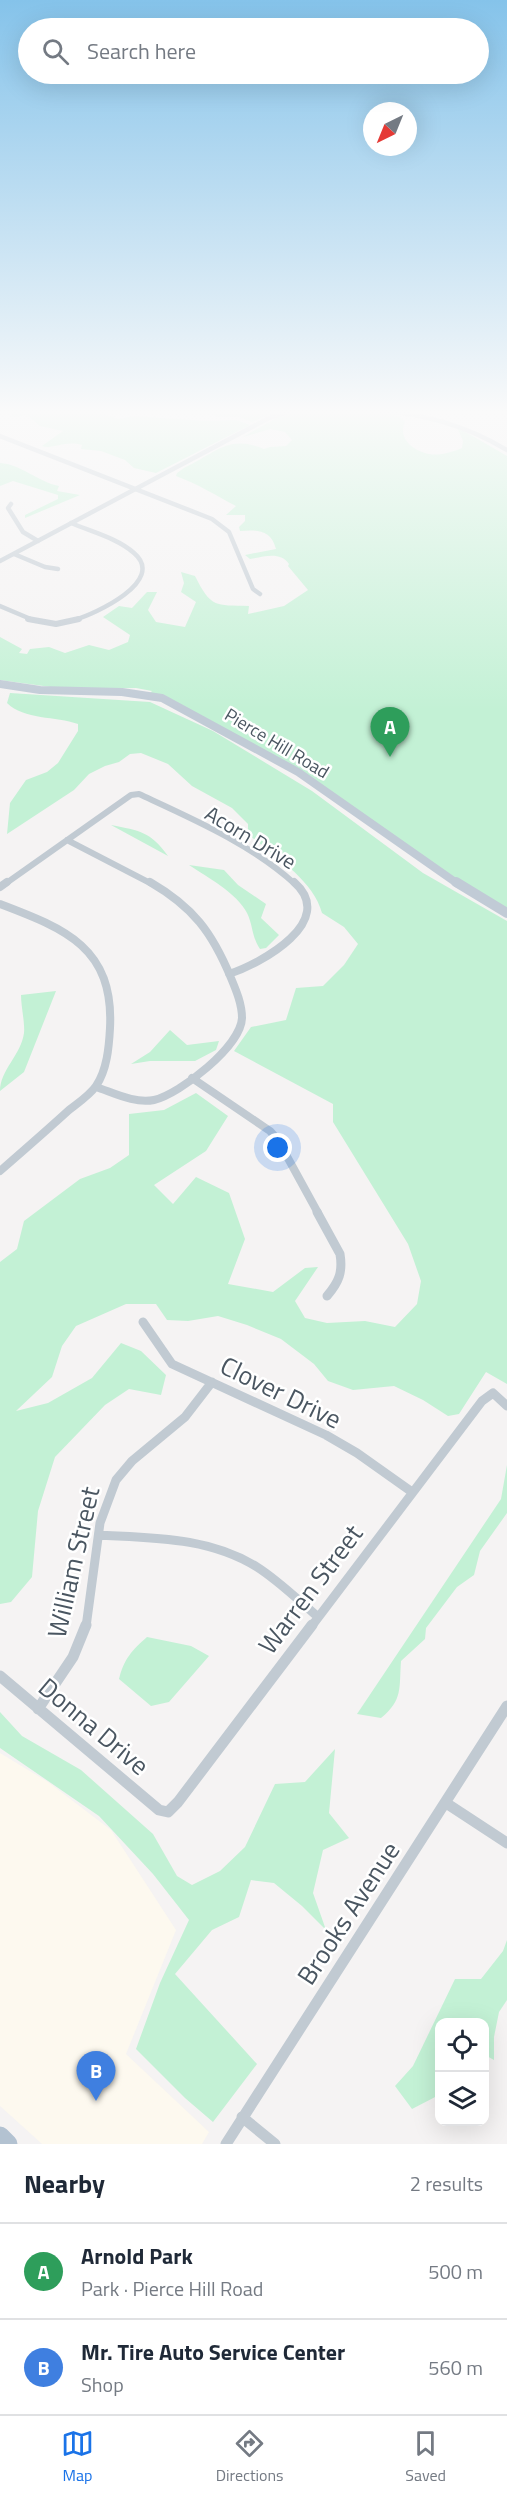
<!DOCTYPE html>
<meta charset="utf-8">
<style>
body{margin:0;font-family:"Titillium Web",sans-serif;background:#f2f2f3;color:#1f2937}
.controls{position:absolute;right:18px;bottom:18px;display:grid;overflow:hidden;border-radius:12px;box-shadow:0 6px 24px #0002}
.controls button{width:54px;height:54px;display:grid;place-items:center;padding:0;border:0;border-bottom:2px solid #e0e1e3;background:#fff;color:#1f2937;font:30px sans-serif}
.compass{position:absolute;left:363px;top:102px;width:54px;height:54px;border-radius:50%;background:#fff;box-shadow:0 6px 24px #0002;rotate:223deg}
.you{position:absolute;left:278px;top:1148px;width:21px;height:21px;margin:-15px;border:4px solid #fff;border-radius:50%;background:#1a73e8;box-shadow:0 0 0 9px #1a73e833}
.badge{display:grid;place-items:center;width:39px;height:39px;border-radius:50%;background:#1a73e8;color:#fff;font-size:20px;font-weight:700}
.pin{position:absolute;translate:-50% -50px;filter:drop-shadow(0 2px 3px #0008)}
.pin::after{content:'';position:absolute;top:32px;width:21px;height:18px;background:inherit;clip-path:polygon(0 0,100% 0,50% 100%)}
.list{margin:0;padding:0;list-style:none}
h2{display:flex;justify-content:space-between;align-items:center;height:78px;margin:0;padding:0 24px;font-size:26px}
h2 small{font-size:20px;font-weight:400;color:#747a83}
.list li{display:grid;grid-template-columns:39px 1fr auto;gap:18px;align-items:center;box-sizing:border-box;height:96px;padding:0 24px;border-top:2px solid #e0e1e3}
.list b{display:block;font-size:22px;white-space:nowrap}
.list p{margin:0;font-size:20px;white-space:nowrap;color:#747a83}
.list em{font-size:20px;font-style:normal;color:#747a83}
.icon{flex:none;width:33px;height:33px;fill:none;stroke:currentColor;stroke-width:2;stroke-linecap:round;stroke-linejoin:round}
.map{position:relative;flex:none;width:507px;height:2144px;overflow:hidden}
.search{position:absolute;background:#fff;box-shadow:0 6px 24px #0002;left:18px;right:18px;top:18px;height:66px;display:flex;align-items:center;gap:15px;box-sizing:border-box;padding:0 21px;border-radius:33px;color:#747a83;font-size:22px}
.sheet{height:270px;background:#fff}
nav{display:flex;justify-content:space-around;align-items:center;box-sizing:border-box;height:84px;border-top:2px solid #e0e1e3;background:#fff;font-size:16px;color:#747a83}
nav a{display:grid;justify-items:center;gap:3px}
nav .on{color:#1a73e8}
.map>svg:first-child{display:block}
.commercial{fill:#fdf9ef}
.green{fill:#c3f1d5}
.lines{fill:none;stroke-linecap:round;stroke-linejoin:round}
.street-far4{stroke:#c1cad2;stroke-width:4.5}
.street-far3{stroke:#c1cad2;stroke-width:6}
.street-far2{stroke:#c1cad2;stroke-width:8}
.street-far1{stroke:#c1cad2;stroke-width:9}
.street{stroke:#c1cad2;stroke-width:11}
.secondary-far1{stroke:#c1cbd6;stroke-width:8}
.secondary{stroke:#c1cbd6;stroke-width:10}
.primary{stroke:#b3c2d1;stroke-width:19}
.labels{text-anchor:middle;dominant-baseline:central;stroke-width:5;stroke-linejoin:round;paint-order:stroke}
.far-street-label{font-size:18px;fill:#4a5661;stroke:#fff}
.street-label{font-size:21px;fill:#4a5661;stroke:#fff}
.near-street-label{font-size:26px;fill:#4a5661;stroke:#fff}
</style>
<div class="map">
<svg width="507" height="2144" viewBox="0 0 507 2144">
<rect width="100%" height="100%" fill="#f5f3f3"/>
<!-- commercial -->
<path class="commercial" d="M0,1753L48,1782L111,1830L176,1930L126,2054L209,2132L202,2144H42L0,2106Z"/>
<!-- green -->
<path class="green" d="M8,410H118H112L105,414L118,419L134,416L206,421L236,420L250,425L156,473L134,468L125,460L101,451L81,449L82,445C65,440 52,450 42,446L63,431L40,426L27,415L11,417L14,413Z
M203,410H280L252,422L239,417H217Z
M304,410C323,410 395,406 405,422C397,439 414,451 429,454C440,456 452,452 462,448L463,441L457,427L507,456V913L315,783L149,694L152,691L136,688L65,689L0,680V637L22,649L19,653L27,654L30,649L49,647L65,653L89,645L109,650L128,642L130,635L103,617L119,606L132,608L147,592H157L148,610L156,622L185,627L196,602L181,592L184,583L181,572L195,576C211,608 215,605 249,606L248,614L284,606L308,590L288,566L289,564C280,551 264,557 250,559L245,555L276,549C271,529 257,530 240,531L239,527L245,521V515H226L236,506C215,495 198,484 176,476L177,473L184,468C216,453 228,434 264,449L270,447L286,446L292,440L285,432L270,429L243,437L280,416Z
M0,463C21,464 38,482 59,486L57,491L80,495L25,518V515L58,499V495L13,481L0,486Z
M10,693L150,702L213,731L312,791L423,873L507,921V1384L486,1372L459,1414L448,1416L423,1400L394,1386L353,1390L328,1381L314,1364L281,1339L247,1325L218,1316L188,1321L167,1320L156,1304H126L76,1326L62,1346L52,1377L16,1411L48,1403L92,1378L121,1343L141,1351L166,1375L161,1395L129,1389L105,1405L55,1457L38,1511L32,1577L11,1602L0,1604V1262L17,1249L24,1221L80,1179L110,1168L129,1155V1114L164,1110L196,1093L228,1116L206,1151L154,1185L173,1204L196,1177L229,1193L245,1239L228,1284L273,1292L305,1268L318,1267L295,1301L305,1318L327,1323L365,1321L395,1327L417,1304L421,1281L408,1244L333,1122V1104L234,1051L251,1027L286,1020L296,988L323,986L344,965L358,944L344,927L322,913C313,879 273,856 248,834V824L232,808L192,786L168,764L141,753L130,754L119,762L105,766L89,774L74,790L7,834L10,803L26,780L47,772L58,763L78,731V724C56,716 24,720 7,703Z
M111,825C140,831 150,831 168,856Z
M189,865L224,870L238,885L266,904L261,918L279,935L266,948L260,949C252,938 253,925 247,913C237,893 207,877 189,865Z
M56,991L24,1072L0,1091C0,1070 21,1055 24,1033C25,1023 21,1006 21,995Z
M170,1030L187,1045L219,1041L216,1050L195,1061H150L131,1064L150,1052Z
M507,1465V1513L480,1551L474,1575L457,1587L426,1628L425,1639L401,1661C399,1688 403,1700 381,1718L357,1714L501,1499Z
M147,1637L191,1646L209,1656L169,1702L151,1706L119,1679C124,1659 132,1650 147,1637Z
M0,1712L22,1736L81,1770L153,1834L177,1876L192,1885L220,1871L245,1847L275,1784L305,1782L335,1749L329,1813L349,1838L323,1850L313,1893L326,1930L302,1906L274,1883L251,1880L239,1917L212,1930L175,1974L257,2064L213,2122L185,2098L136,2049L160,1983L189,1920L153,1874L99,1816L0,1748Z
M507,1940V2000L499,2012L494,2037V2060L485,2055L484,2022H440L439,2095L412,2109L395,2086L413,2066L455,1979H481L503,1951Z"/>
<g class="lines">
<!-- street-far4 -->
<path class="street-far4" d="M375,410C424,414 465,425 507,450
M0,436L212,519L229,532L253,589L260,594
M11,504L8,508L23,532L38,541
M71,523C92,532 117,538 134,553C167,581 95,614 74,620
M14,554L45,567L58,569
M0,561L269,418L293,410
M0,606L33,620"/>
<!-- street-far3 -->
<path class="street-far3" d="M28,619L56,624L79,619
M67,840L152,884
M5,884L131,795L139,794C193,819 251,844 295,884"/>
<!-- street-far2 -->
<path class="street-far2" d="M0,887L7,882
M0,904C66,929 114,948 110,1028C109,1047 107,1070 96,1086C90,1095 78,1103 69,1110C46,1131 23,1151 0,1171
M229,974C262,963 338,921 294,882
M192,1078L270,1131L278,1140L318,1213
M96,1087C114,1093 135,1104 154,1100C180,1094 241,1046 242,1018C242,1004 236,990 231,978C212,932 193,907 150,882"/>
<!-- street-far1 -->
<path class="street-far1" d="M317,1212L340,1254C343,1272 339,1282 327,1296
M143,1322L172,1364L326,1435L357,1453L412,1492
M99,1535C153,1538 209,1537 257,1567C279,1581 298,1600 318,1617
M86,1627L100,1523L116,1480L132,1461L185,1417L212,1382
M311,1627L482,1401L493,1393L507,1406"/>
<!-- street -->
<path class="street" d="M0,1676L159,1810L168,1812L178,1802L312,1625
M38,1709L73,1657L86,1625
M446,1803L507,1843
M242,2117L275,2144
M226,2144L507,1706"/>
<!-- secondary-far1 -->
<path class="secondary-far1" d="M0,684L40,690L122,692L162,698L298,772L458,884"/>
<!-- secondary -->
<path class="secondary" d="M456,882L507,913"/>
<!-- primary -->
<path class="primary" d="M0,2136L8,2144"/>
</g>
<!-- sky -->
<linearGradient id="sky" x2="0" y2="1"><stop stop-color="#85c3ea"/><stop offset="0.58" stop-color="#fafafa"/><stop offset="1" stop-color="#fafafa" stop-opacity="0"/></linearGradient>
<rect width="507" height="710" fill="url(#sky)"/>
<g class="labels">
<!-- far-street labels -->
<g class="far-street-label">
<text transform="translate(277 743) rotate(31)">Pierce Hill Road</text>
</g>
<!-- street labels -->
<g class="street-label">
<text transform="translate(251 837) rotate(31)">Acorn Drive</text>
</g>
<!-- near-street labels -->
<g class="near-street-label">
<text transform="translate(281 1392) rotate(26)">Clover Drive</text>
<text transform="translate(73 1562) rotate(-77)">William Street</text>
<text transform="translate(310 1589) rotate(-53)">Warren Street</text>
<text transform="translate(94 1726) rotate(40)">Donna Drive</text>
<text transform="translate(348 1913) rotate(-57)">Brooks Avenue</text>
</g>
</g>
</svg>
<div class="controls">
<button><svg class="icon" aria-label="locate" viewBox="0 0 24 24"><circle cx="12" cy="12" r="6"/><path d="M12 2v4M12 18v4M2 12h4M18 12h4"/></svg></button>
<button><svg class="icon" aria-label="layers" viewBox="0 0 24 24"><path d="M12 4l9 5-9 5-9-5zM3 14l9 5 9-5"/></svg></button>
</div>
<svg class="compass" viewBox="-18 -18 36 36"><path d="M0-13l5 13h-10z" fill="#e53935"/><path d="M0 13l5-13h-10z" fill="#747a83"/></svg>
<div class="you"></div>
<div class="pin badge" style="left:390px;top:757px;background:#2e9e5b">A</div>
<div class="pin badge" style="left:96px;top:2101px;background:#3f7fe0">B</div>
<div class="search"><svg class="icon" aria-label="search" viewBox="0 0 24 24"><circle cx="10" cy="10" r="6"/><path d="M15 15l6 6"/></svg>Search here</div>
</div>
<section class="sheet">
<h2>Nearby<small>2 results</small></h2>
<ul class="list">
<li><span class="badge" style="background:#2e9e5b">A</span><div><b>Arnold Park</b><p>Park · Pierce Hill Road</p></div><em>500 m</em></li>
<li><span class="badge" style="background:#3f7fe0">B</span><div><b>Mr. Tire Auto Service Center</b><p>Shop</p></div><em>560 m</em></li>
</ul>
</section>
<nav>
<a class="on"><svg class="icon" aria-label="map" viewBox="0 0 24 24"><path d="M3 6l6-2 6 2 6-2v14l-6 2-6-2-6 2zM9 4v14M15 6v14"/></svg>Map</a>
<a><svg class="icon" aria-label="directions" viewBox="0 0 24 24"><path d="M12 3l9 9-9 9-9-9zM9 14v-3h6M13 9l2 2-2 2"/></svg>Directions</a>
<a><svg class="icon" aria-label="saved" viewBox="0 0 24 24"><path d="M7 4h10v16l-5-4-5 4z"/></svg>Saved</a>
</nav>
